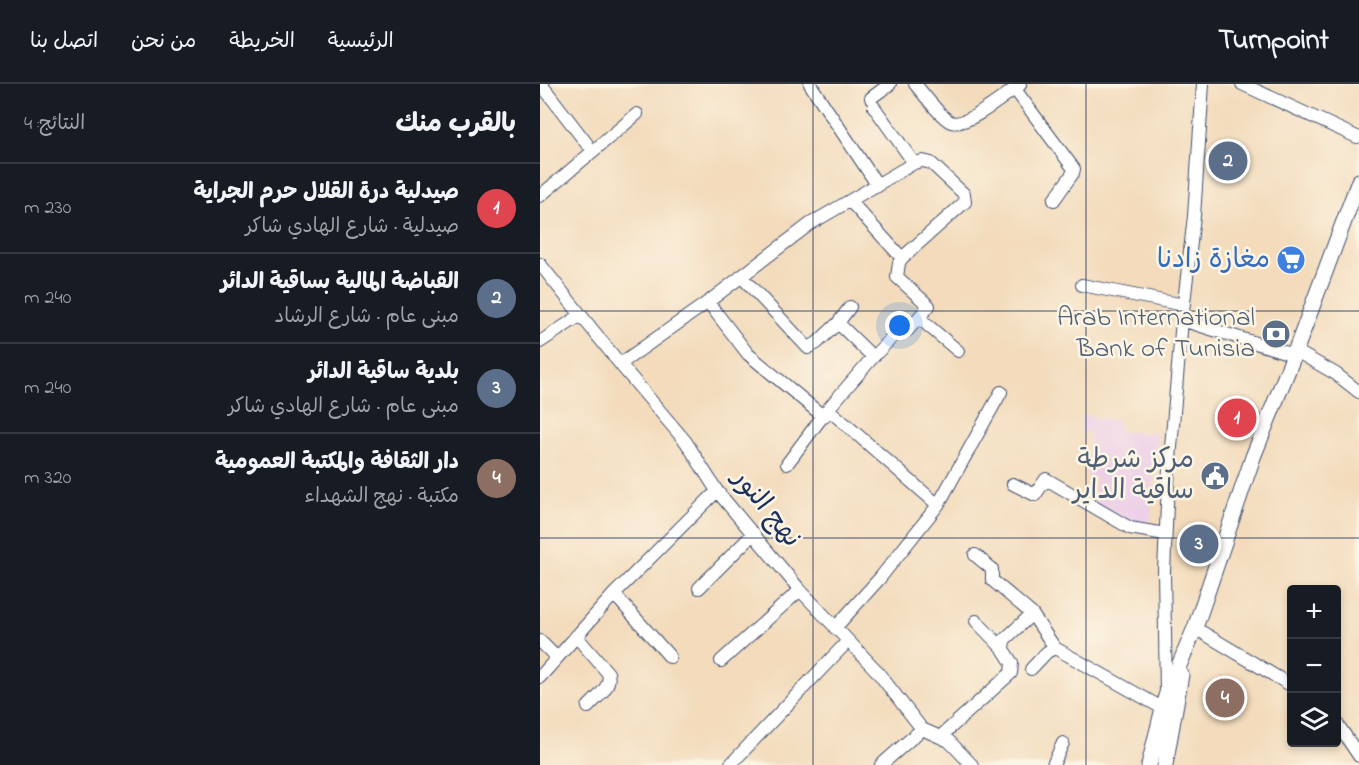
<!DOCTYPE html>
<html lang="ar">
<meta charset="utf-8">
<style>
body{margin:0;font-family:"Indie Flower","Playpen Sans Arabic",sans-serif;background:#20242c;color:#f1f3f6;direction:rtl}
.controls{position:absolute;right:18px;bottom:18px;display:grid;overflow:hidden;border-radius:6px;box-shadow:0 3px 9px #0003}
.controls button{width:54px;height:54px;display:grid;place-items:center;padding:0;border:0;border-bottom:2px solid #363941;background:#171b24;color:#f1f3f6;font:30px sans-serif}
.you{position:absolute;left:360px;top:242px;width:21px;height:21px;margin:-15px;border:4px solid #fff;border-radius:50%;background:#1a73e8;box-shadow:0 0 0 9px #1a73e833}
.badge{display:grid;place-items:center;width:39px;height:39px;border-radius:50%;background:#1f6fb2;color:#fff;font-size:20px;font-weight:700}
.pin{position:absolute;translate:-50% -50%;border:3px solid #fff;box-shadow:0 2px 6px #0006}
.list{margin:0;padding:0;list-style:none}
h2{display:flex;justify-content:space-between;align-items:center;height:78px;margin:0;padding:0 24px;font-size:26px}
h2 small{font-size:20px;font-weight:400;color:#9ea1a6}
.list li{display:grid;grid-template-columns:39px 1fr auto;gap:18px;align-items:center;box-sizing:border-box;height:90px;padding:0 24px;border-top:2px solid #363941}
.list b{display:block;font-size:22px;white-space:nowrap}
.list p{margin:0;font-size:20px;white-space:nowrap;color:#9ea1a6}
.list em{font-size:20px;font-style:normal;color:#9ea1a6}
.icon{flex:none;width:33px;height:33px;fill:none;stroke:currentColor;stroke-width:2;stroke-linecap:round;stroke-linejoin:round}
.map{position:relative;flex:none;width:819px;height:681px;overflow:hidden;direction:ltr}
header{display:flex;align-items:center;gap:36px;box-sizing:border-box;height:84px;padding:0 30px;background:#171b24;border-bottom:2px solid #363941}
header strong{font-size:28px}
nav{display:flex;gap:33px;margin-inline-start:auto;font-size:21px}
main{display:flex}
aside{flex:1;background:#171b24}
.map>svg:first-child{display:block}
.built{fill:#edd0e8}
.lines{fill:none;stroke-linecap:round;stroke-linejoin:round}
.minor-casing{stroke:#3b496c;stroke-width:14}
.major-casing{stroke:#3b496c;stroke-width:17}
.minor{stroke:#fff;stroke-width:12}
.major{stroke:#fff;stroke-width:15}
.grid{fill:none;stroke:#1b2f5e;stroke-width:1.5;stroke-opacity:0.55}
.labels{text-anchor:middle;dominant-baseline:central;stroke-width:5;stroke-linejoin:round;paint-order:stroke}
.shop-label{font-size:27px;fill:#366cbe;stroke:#fcf5e5;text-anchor:end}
.service-label{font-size:27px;fill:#4e5e75;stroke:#fcf5e5;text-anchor:end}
.street-label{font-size:27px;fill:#1b2f5e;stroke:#fcf5e5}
</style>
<header>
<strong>Turnpoint</strong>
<nav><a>الرئيسية</a><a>الخريطة</a><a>من نحن</a><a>اتصل بنا</a></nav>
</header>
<main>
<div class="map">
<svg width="819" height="681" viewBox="0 0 819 681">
<rect width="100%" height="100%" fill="#fcf5e5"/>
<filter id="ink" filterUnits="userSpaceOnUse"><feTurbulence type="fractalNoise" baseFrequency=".0167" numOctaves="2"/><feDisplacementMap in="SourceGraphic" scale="12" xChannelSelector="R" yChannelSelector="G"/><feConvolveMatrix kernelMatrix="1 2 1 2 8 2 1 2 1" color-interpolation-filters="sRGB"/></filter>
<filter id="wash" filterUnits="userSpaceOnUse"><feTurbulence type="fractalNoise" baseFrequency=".008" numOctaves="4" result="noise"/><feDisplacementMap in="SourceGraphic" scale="24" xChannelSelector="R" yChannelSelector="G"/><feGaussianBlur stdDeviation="1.35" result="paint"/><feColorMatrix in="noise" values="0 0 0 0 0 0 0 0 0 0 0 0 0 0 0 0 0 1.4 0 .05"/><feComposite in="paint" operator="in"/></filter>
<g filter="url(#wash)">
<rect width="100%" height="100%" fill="#f3dbbc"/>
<!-- built -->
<path class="built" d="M542,331L579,337L578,347L618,349L610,444L598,443L553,420L556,394L547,392L550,349L540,348Z"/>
</g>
<g filter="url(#ink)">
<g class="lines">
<!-- minor casing -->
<g class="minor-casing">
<path id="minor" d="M1,0L47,60
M270,0L338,102
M375,0C383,9 401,34 411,38C427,44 466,10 480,1
M702,0L817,53
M474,4L534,85L533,89L514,116
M331,14L350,0
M334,23L374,79
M0,112L97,30
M0,180L80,280L146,358L177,407L260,506L336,586L382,645L409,657L432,681
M201,192L268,264L277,259L298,239L333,273
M542,201L644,221
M168,218L208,270L284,333
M379,234L418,267
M642,236L754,271
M298,239L310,223
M0,258L41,231
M756,267L796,290L819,308
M80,280L168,218L270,140L374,79L383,77L391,79L424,110L425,118L362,174L310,117
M288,325L398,421
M247,380L288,325L333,273L358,247L368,246L389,222L357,193L359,179L362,174
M473,400L495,411L506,395L590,444L625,450
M159,504L214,449
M74,510L130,573
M492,530L515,564L624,625
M436,537L463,565
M295,544L340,494L398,421L461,308
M655,544L752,602
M36,552L68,589C72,603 57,613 48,623
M0,557L17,574
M181,577L260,506
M491,585L507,568L515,564
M0,593L74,510L177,407
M626,609L624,488L628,398L642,236L654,132L663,0
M796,638L819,672
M400,653L471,589L472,579L463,565L464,556L492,530L452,496V485L435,471
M190,681L308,557
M341,681L382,645
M513,681L523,659"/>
</g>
<!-- major casing -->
<g class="major-casing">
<path id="major" d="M609,681L626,612L655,544L713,373L754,271L819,97
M625,681L641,591"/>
</g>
<!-- minor -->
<use href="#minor" class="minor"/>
<!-- major -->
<use href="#major" class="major"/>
</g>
</g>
<!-- grid -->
<path class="grid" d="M273,0V681M546,0V681M0,227H819M0,454H819"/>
<!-- icons -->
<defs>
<g id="supermarket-disc" transform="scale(1.5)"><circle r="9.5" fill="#3f7fe0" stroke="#fcf5e5"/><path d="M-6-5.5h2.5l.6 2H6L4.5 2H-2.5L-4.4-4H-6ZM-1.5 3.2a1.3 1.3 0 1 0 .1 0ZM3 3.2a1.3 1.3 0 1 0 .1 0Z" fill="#fff"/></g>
<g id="bank-disc" transform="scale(1.5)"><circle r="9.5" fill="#5c6f8a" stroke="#fcf5e5"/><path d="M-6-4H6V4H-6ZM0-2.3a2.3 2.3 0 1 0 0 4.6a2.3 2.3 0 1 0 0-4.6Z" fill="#fff"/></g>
<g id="civic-disc" transform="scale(1.5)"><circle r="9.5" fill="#5c6f8a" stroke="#fcf5e5"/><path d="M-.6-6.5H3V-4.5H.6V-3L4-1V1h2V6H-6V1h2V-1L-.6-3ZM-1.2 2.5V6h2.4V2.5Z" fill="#fff"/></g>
</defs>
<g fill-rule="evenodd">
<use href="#supermarket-disc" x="751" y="176"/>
<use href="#bank-disc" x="736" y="250"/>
<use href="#civic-disc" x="675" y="392"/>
</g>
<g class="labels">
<!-- shop labels -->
<g class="shop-label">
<text x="730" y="176">مغازة زادنا</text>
</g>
<!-- service labels -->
<g class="service-label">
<text x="715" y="234">Arab International<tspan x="715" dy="31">Bank of Tunisia</tspan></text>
<text x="654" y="376">مركز شرطة<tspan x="654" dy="31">ساقية الداير</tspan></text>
</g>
<!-- street labels -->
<g class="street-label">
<text transform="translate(226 425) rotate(51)">نهج النور</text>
</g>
</g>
</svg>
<div class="controls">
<button>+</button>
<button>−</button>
<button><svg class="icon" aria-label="layers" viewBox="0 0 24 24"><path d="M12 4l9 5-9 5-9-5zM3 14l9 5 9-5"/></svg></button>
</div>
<div class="you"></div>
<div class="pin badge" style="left:697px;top:334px;background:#e0444e">1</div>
<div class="pin badge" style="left:688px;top:77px;background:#5c6f8a">2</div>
<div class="pin badge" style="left:659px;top:460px;background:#5c6f8a">3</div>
<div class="pin badge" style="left:685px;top:614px;background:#8d6e63">4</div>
</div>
<aside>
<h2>بالقرب منك<small>النتائج: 4</small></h2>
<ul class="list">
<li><span class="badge" style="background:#e0444e">1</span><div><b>صيدلية درة القلال حرم الجراية</b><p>صيدلية · شارع الهادي شاكر</p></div><em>230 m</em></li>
<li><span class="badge" style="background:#5c6f8a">2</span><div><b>القباضة المالية بساقية الدائر</b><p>مبنى عام · شارع الرشاد</p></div><em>240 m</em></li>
<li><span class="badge" style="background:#5c6f8a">3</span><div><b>بلدية ساقية الدائر</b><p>مبنى عام · شارع الهادي شاكر</p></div><em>240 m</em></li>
<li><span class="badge" style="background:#8d6e63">4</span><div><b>دار الثقافة والمكتبة العمومية</b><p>مكتبة · نهج الشهداء</p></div><em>320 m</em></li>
</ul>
</aside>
</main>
